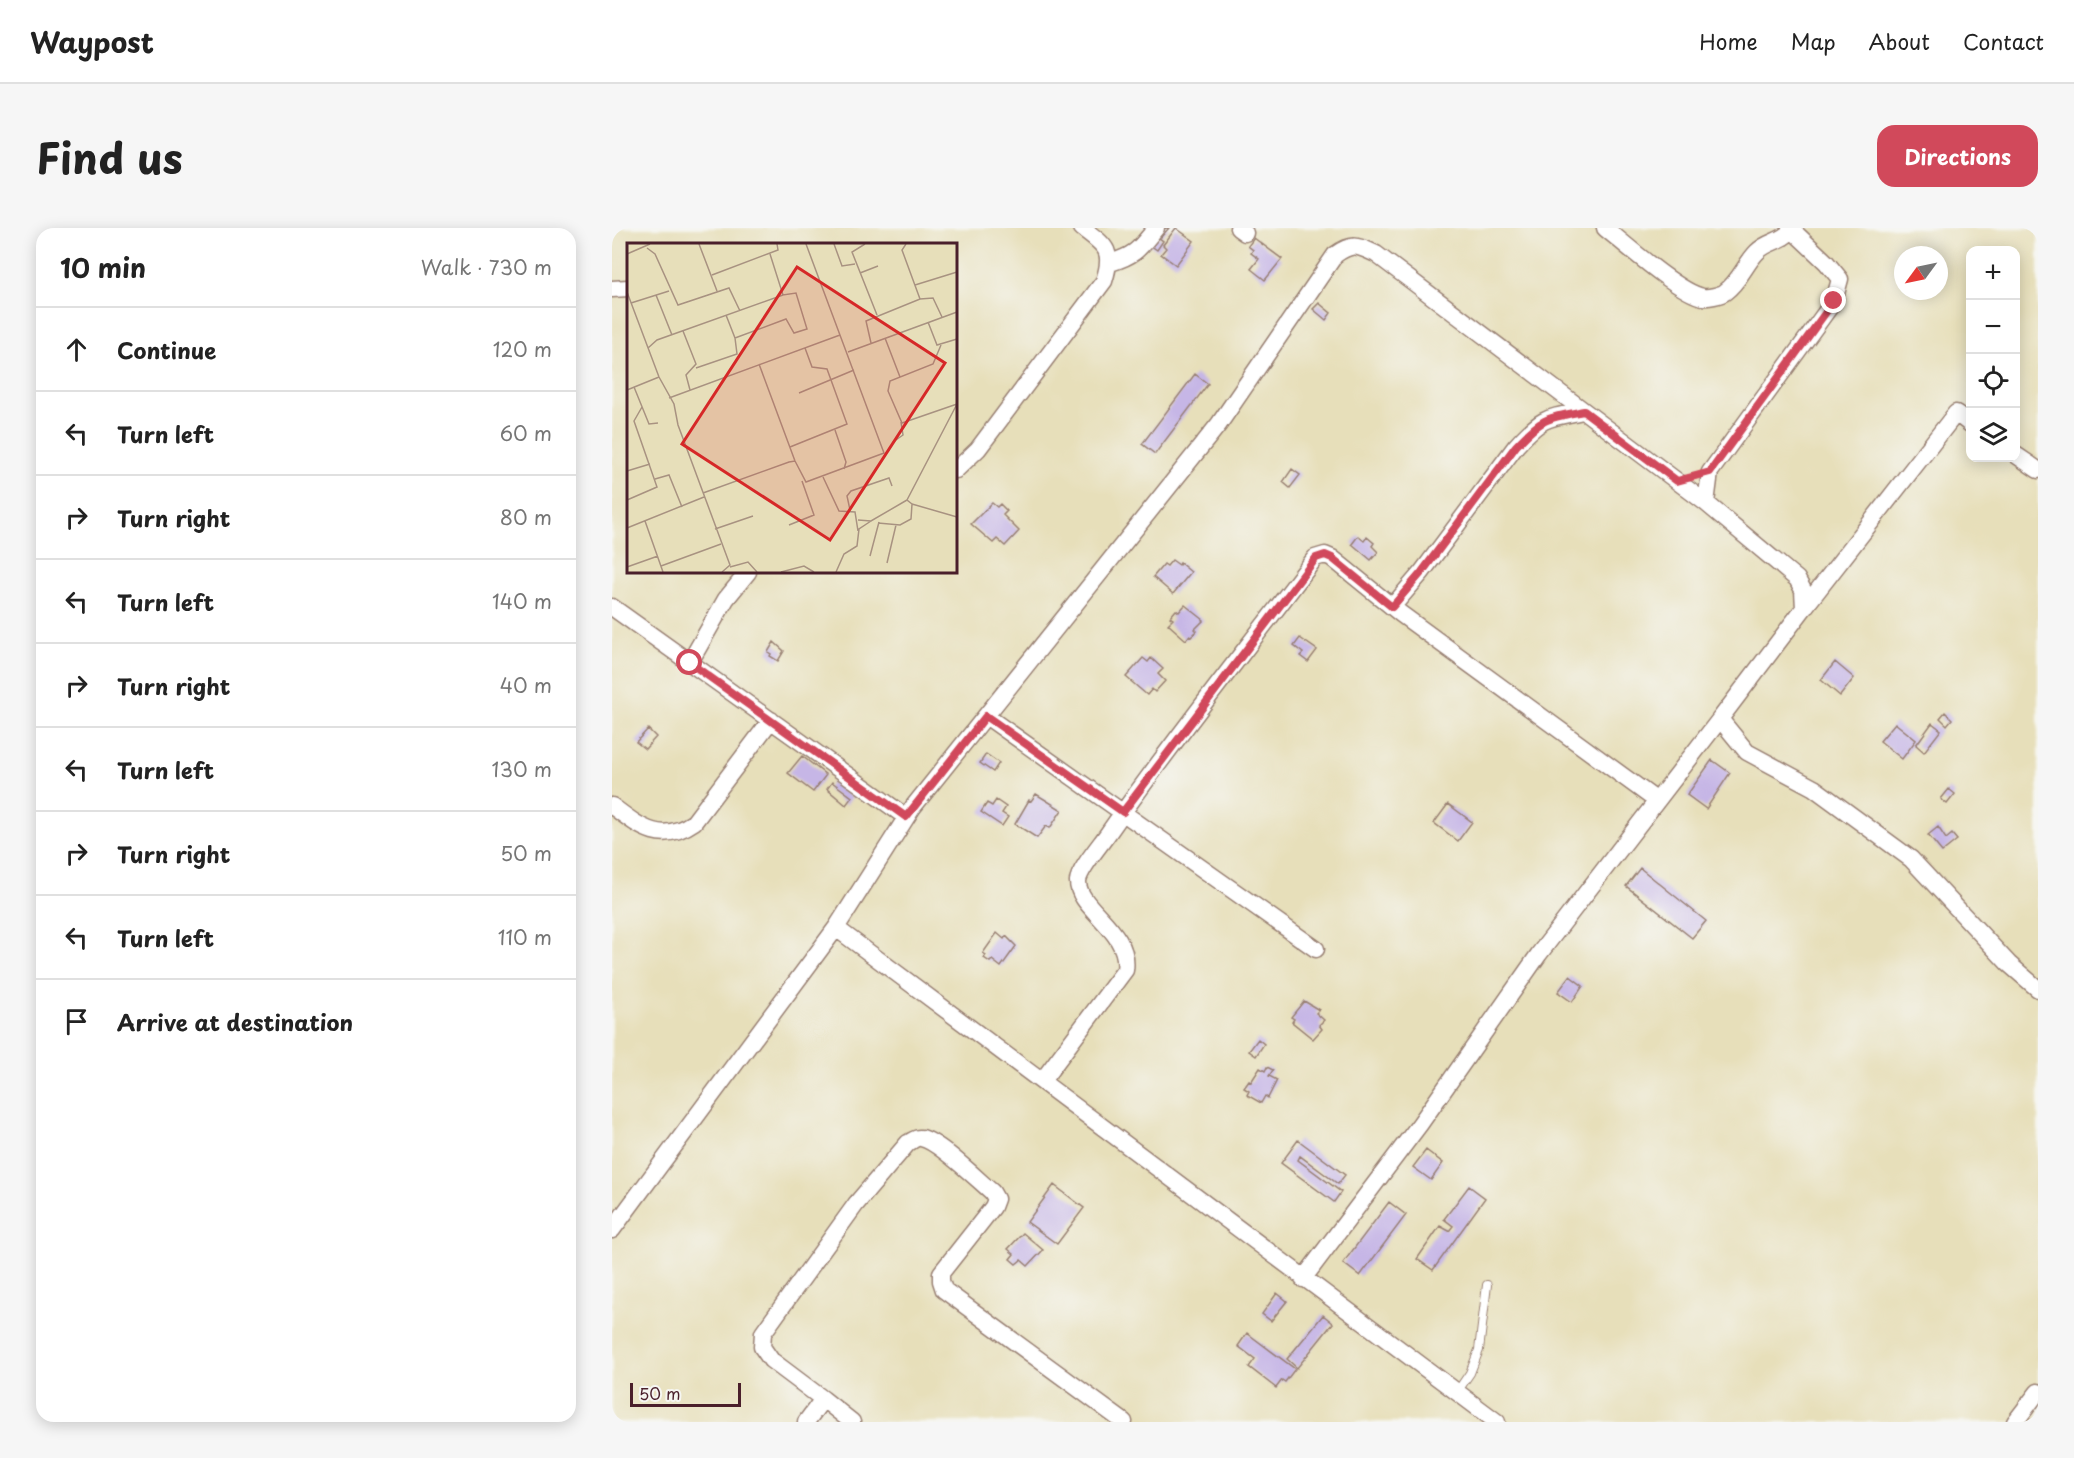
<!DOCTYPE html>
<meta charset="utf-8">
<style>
body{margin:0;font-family:"Playpen Sans",sans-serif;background:#f6f6f6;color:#222}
.controls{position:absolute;right:18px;top:18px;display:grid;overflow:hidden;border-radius:12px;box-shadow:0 3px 15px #0003}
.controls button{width:54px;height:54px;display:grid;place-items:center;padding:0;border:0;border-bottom:2px solid #e0e0e0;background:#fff;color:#222;font:30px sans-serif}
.compass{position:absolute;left:1282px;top:18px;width:54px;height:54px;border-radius:50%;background:#fff;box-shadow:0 3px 15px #0003;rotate:237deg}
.scale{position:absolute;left:18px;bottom:15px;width:111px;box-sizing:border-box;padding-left:6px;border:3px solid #4a1f2b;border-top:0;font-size:16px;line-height:21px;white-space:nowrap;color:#4a1f2b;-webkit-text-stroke:4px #f6f6f2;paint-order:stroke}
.stop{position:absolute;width:18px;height:18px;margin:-14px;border:4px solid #d1495b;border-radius:50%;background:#fff}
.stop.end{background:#d1495b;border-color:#fff;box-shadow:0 2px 6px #0008}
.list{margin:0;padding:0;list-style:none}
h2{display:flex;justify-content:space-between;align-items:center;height:78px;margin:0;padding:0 24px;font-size:26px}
h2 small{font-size:20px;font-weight:400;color:#767676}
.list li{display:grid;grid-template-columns:39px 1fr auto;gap:18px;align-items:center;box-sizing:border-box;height:84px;padding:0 24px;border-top:2px solid #e0e0e0}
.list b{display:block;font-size:22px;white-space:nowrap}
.list em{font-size:20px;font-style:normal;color:#767676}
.icon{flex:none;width:33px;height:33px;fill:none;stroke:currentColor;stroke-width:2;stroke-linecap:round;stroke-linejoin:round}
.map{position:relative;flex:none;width:1426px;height:1194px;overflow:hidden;border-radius:18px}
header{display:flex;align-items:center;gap:36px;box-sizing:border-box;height:84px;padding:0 30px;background:#fff;border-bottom:2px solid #e0e0e0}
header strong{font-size:28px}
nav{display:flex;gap:33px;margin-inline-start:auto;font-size:21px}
.intro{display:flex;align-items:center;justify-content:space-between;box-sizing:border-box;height:144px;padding:0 36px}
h1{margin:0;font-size:42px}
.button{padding:15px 27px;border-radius:18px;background:#d1495b;color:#fff;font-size:21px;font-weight:700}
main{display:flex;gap:36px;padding:0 36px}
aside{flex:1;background:#fff;border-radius:18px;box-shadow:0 3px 15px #0003}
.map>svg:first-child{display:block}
.building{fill:#c6b6e6}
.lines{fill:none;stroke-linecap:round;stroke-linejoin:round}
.service-casing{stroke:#987f72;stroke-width:10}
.minor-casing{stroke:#987f72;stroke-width:19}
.service{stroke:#fff;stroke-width:8}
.minor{stroke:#fff;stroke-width:16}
.route{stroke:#d1495b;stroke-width:8}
.inset-road{fill:none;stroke:#a89281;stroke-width:1.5}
.view{fill:#d62828;fill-opacity:0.15;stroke:#d62828;stroke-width:3}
.inset-edge{fill:none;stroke:#4a1f2b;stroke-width:3}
</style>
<header>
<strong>Waypost</strong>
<nav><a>Home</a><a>Map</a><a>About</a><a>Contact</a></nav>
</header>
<div class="intro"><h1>Find us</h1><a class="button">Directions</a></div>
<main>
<aside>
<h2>10 min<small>Walk · 730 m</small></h2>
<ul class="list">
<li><svg class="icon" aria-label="ahead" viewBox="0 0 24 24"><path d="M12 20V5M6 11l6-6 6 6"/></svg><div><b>Continue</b></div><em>120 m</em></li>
<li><svg class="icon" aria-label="left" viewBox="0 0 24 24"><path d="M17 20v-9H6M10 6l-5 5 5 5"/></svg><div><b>Turn left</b></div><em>60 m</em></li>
<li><svg class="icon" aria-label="right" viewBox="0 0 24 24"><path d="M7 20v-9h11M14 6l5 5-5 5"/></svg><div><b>Turn right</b></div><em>80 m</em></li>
<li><svg class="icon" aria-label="left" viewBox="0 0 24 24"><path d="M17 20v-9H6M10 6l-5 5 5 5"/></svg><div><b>Turn left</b></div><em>140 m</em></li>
<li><svg class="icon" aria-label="right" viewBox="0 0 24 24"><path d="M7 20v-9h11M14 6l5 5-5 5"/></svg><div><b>Turn right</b></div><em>40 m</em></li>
<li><svg class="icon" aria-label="left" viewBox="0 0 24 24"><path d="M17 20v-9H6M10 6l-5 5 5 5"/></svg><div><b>Turn left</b></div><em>130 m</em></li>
<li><svg class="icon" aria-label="right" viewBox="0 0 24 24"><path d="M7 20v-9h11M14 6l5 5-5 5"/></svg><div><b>Turn right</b></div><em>50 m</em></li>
<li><svg class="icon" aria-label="left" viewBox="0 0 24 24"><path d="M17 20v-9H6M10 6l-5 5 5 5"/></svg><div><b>Turn left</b></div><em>110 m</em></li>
<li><svg class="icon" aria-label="arrive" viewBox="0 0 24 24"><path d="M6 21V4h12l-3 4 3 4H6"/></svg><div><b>Arrive at destination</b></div></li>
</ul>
</aside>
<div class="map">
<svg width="1426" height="1194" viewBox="0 0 1426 1194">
<rect width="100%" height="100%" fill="#f6f6f2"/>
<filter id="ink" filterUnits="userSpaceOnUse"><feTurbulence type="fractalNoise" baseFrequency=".0167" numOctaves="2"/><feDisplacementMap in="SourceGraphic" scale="12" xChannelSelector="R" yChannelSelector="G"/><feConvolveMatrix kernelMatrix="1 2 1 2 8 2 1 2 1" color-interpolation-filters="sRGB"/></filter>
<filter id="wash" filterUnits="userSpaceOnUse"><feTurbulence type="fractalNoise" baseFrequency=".008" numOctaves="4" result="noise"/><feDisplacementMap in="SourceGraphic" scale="24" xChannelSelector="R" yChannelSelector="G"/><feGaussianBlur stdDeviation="1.35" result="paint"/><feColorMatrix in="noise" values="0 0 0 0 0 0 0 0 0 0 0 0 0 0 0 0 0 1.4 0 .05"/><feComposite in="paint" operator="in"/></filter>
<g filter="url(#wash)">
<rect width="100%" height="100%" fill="#e7dfba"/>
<g id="blocks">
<!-- building -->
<path class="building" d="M539,0H557L549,9L545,5L542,6L551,13L545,22L531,12Z
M564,0L582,13L564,37L549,26L554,20L551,17Z
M642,10L670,31L653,52L639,41L647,31L639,25L641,22L636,18Z
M707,75L719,85L714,92L701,81Z
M583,146L596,156L543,226L530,216Z
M680,241L688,247L678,260L671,254Z
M380,275L385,279L388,276L395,283L391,287L407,303L393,318L385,311L381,315L359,296Z
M746,308L752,313L755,309L762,315L760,318L766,324L759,332L740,316Z
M560,332L567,337L568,335L579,344L561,366L541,349L552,336L555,338Z
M573,377L592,392L583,401L585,403L579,409L577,408L574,412L556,396L561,391L558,389L564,382L567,384Z
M688,410L705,422L696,434L688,428L691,425L682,418Z
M162,414L172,423L166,433L158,428L159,426L156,424Z
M531,430L536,434L539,430L551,441L546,446L553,453L543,464L540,461L535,467L514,449Z
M1223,434L1242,450L1228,468L1209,452Z
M1333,484L1340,491L1335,497L1328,490Z
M1283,495L1304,512L1290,531L1268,513Z
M1320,495L1329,502L1312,524L1304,517Z
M36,501L44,509L33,521L24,514Z
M374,526L387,535L381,544L368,535Z
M190,528L214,547L201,564L176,545Z
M1100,532L1118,545L1094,581L1075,567Z
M220,554L240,569L234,577L215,561Z
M1337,561L1343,566L1335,576L1329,571Z
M424,566L450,582L438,600L434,598L425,610L403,596L417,572L419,573Z
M384,572L394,579L390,585L396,589L390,598L369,584L375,575L380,578Z
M836,576L860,594L846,613L822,595Z
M1326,599L1334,611L1340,606L1345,612L1330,624L1316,607Z
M1028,640L1094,693L1080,710L1014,658Z
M385,705L392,711L394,708L404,718L389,739L380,732L378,734L372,730L374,727L371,725Z
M958,748L971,758L960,774L946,764Z
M692,773L707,782L704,785L712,792L707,797L710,801L701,811L680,794L682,791L679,789Z
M646,811L652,816L644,828L637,823Z
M655,839L661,842L657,848L665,852L656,870L653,868L649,875L635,867L637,863L632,860L637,853L639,854L648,840L653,843Z
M686,912L733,947L726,956L688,928L686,932L729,964L722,974L669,935Z
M814,922L831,935L819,952L801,939Z
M442,957L472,980L445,1016L415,994Z
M857,958L873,970L821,1042L805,1031L828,998L837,1003L841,998L832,991Z
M777,974L794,987L748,1048L731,1035Z
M411,1005L431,1022L416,1038L409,1032L404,1036L398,1031L402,1026L396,1021Z
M665,1065L675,1073L659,1093L650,1086Z
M711,1087L721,1095L685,1140L675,1131Z
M635,1105L683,1141L673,1154L670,1152L664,1160L637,1139L643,1131L626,1118Z"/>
</g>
</g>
<g filter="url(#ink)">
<use href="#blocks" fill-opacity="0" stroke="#987f72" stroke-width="1.5"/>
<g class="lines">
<!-- service casing -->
<g class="service-casing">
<path id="service" d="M845,1164L858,1145L867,1122L875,1057"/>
</g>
<!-- minor casing -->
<g class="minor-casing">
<path id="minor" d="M626,0L633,5
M993,0C1014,17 1068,65 1091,69C1096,70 1109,67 1113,64C1128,53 1133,36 1145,24C1155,13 1171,14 1179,2
M498,35C524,27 527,21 544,0
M0,61L16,60
M1404,227L1426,242
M344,242L366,221L492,53C502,22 494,18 470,0
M1094,275L1098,244L1222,73L1228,51L1214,34L1178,0
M0,379L294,589
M780,379L810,344L904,218C931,188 935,190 972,183
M1192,380L1344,185L1358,196
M78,434L114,371L136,344
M374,488L704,721
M0,578C28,599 49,617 82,594L159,492
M224,700C445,864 664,1031 885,1194
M430,853L513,742C519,702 465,681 466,653C467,642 488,617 495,607C561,512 634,422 703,330L713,327L720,330L789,386L1045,573
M0,1002L224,700L301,579L607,196L723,27C741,14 746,18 764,26L1094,275L1185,351L1191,362L1192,380L1108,491L1135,524L1202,560L1299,631L1397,736L1426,761
M691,1051L808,896L927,726L1108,491
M211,1171L240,1194
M194,1194L211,1171L159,1132L150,1119L151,1105L244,976L296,915C300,913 304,909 309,910C325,912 366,952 380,964L384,971L381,979L329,1045V1053L332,1062L512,1194
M1403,1194L1426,1164"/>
</g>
<!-- service -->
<use href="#service" class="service"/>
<!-- minor -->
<use href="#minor" class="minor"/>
</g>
</g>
<g class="lines" filter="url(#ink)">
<!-- route -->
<path class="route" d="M78,435L294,589L374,488L511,584L704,330L713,327L720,330L780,379L810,344L904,218C931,189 935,190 972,183L1065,253L1098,244L1222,73"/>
</g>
<!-- overview -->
<g transform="translate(15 15)">
<rect width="330" height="330" fill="#e7dfba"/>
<path class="inset-road" d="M72,1L90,48M207,1L215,23L228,21M238,1L225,9L250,72M279,1L275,7L293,56M20,5L28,11L51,62L102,45L113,68M0,11L23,1M233,30L251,23M85,32L151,7L150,1M288,42L330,29M0,49L32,134L47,161L51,182L103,322L95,329M29,52L45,92M4,60L42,48M99,72L108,95L159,76L167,90L180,86L169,50L156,52L143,11M301,79L310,102L330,96M56,88L69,121L59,132L63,147M258,95L273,134M244,100L239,78L293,56L306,55L315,74M314,102L306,121L263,138L261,148L275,180L330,161M21,105L30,97L156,52M221,109L330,69M132,121L168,218M69,125L110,111L108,95M7,144L22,181L31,180M0,147L32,134M172,150L227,127M42,155L213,92M208,187L219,219L217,226M266,199L276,192L274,179M163,204L220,181L200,126L185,124L178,105M0,228L23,221M196,234L212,268L228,269L231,288M28,236L42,232L55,264M76,250L162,219L168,218L179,239L257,210L179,1M0,257L30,244L7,178L15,164M285,261L330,274M223,267L220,253L224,248L262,235L265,243M231,277L244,278L280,257M18,278L36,329M251,280L273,282L284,276L285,261L280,257L330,161M162,282L187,272L175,238M0,285L77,254M88,286L126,273M243,313L252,279M260,320L269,282M34,323L94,301M0,324L31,313M103,324L121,319L130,329M154,329L177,323L187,329M209,329L217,311L230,303L232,286L244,278"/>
<path class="view" d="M170,24L318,120L203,297L55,201Z"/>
<rect width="330" height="330" class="inset-edge"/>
</g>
</svg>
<div class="controls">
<button>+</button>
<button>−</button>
<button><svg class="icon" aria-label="locate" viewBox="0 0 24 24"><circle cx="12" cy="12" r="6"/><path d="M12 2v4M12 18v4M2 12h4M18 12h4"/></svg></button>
<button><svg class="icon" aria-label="layers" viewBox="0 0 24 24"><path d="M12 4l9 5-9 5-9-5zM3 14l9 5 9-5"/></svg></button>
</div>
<svg class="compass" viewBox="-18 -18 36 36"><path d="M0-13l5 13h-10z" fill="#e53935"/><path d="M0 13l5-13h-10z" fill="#767676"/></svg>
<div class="scale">50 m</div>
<div class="stop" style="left:78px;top:435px"></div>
<div class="stop end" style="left:1222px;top:73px"></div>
</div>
</main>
